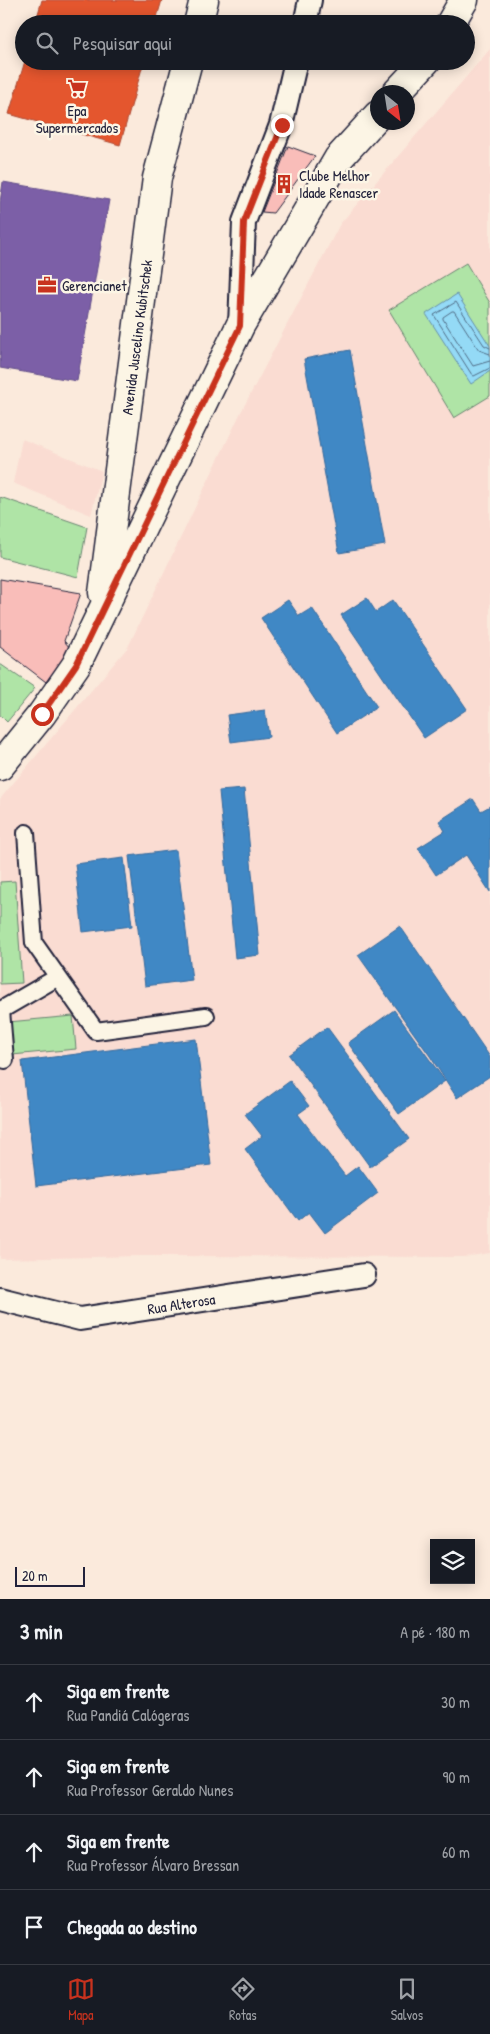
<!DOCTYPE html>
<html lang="pt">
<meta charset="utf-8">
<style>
body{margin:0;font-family:"Patrick Hand",sans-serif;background:#20242c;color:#f1f3f6}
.controls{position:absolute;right:15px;bottom:15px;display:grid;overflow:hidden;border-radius:0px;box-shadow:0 2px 12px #0003}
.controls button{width:45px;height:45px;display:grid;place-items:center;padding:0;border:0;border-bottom:1px solid #363941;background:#171b24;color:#f1f3f6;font:25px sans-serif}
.compass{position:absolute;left:370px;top:85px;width:45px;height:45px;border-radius:50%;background:#171b24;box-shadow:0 2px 12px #0003;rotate:150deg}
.scale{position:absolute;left:15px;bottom:12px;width:70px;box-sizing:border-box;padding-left:5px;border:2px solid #22223b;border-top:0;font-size:14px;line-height:18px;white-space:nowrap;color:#22223b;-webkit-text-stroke:4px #fcf5e5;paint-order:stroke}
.stop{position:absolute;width:15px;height:15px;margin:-11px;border:4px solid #c8321e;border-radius:50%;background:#fff}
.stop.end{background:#c8321e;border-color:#fff;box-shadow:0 1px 5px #0008}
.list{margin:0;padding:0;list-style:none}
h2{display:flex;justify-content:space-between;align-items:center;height:65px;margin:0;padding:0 20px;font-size:21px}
h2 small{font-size:16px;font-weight:400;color:#9ea1a6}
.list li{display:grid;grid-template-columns:32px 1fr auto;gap:15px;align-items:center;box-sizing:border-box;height:75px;padding:0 20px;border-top:1px solid #363941}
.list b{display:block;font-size:19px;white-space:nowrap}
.list p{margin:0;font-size:16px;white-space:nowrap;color:#9ea1a6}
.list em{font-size:16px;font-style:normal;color:#9ea1a6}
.icon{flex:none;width:28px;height:28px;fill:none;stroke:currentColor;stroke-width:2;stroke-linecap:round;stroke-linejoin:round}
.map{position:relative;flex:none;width:490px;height:1599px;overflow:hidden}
.search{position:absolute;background:#171b24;box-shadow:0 2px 12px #0003;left:15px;right:15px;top:15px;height:55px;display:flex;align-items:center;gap:12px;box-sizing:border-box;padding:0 18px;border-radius:28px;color:#9ea1a6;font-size:19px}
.sheet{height:365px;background:#171b24}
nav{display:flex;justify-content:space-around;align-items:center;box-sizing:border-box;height:70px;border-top:1px solid #363941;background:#171b24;font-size:14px;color:#9ea1a6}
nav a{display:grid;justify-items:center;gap:2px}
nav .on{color:#c8321e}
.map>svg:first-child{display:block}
.built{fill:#fadcd2}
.green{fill:#afe4a6;stroke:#688370}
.water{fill:#94daf6;stroke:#6690ab}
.shops{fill:#e4572e;stroke:#aa4732}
.offices{fill:#7b5ea7;stroke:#604c87}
.schools{fill:#3f88c5;stroke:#36699c}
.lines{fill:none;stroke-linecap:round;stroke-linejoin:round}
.shore{stroke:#506c86;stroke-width:1}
.building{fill:#f9bdb9;stroke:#22223b}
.pedestrian-casing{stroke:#22223b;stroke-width:20}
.minor-casing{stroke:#22223b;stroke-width:26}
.tertiary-casing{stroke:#22223b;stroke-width:31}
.pedestrian{stroke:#fcf5e5;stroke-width:16}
.minor{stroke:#fcf5e5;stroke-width:22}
.tertiary{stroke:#fcf5e5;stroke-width:28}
.route{stroke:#c8321e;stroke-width:6}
.labels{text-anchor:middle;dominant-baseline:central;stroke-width:5;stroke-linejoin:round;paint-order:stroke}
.poi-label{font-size:15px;fill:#22223b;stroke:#fcf5e5;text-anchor:start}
.street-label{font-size:15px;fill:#22223b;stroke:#fcf5e5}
</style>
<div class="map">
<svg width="490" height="1599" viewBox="0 0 490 1599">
<rect width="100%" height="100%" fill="#fbeadc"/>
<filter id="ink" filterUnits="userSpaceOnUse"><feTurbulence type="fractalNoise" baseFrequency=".02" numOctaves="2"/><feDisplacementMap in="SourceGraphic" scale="10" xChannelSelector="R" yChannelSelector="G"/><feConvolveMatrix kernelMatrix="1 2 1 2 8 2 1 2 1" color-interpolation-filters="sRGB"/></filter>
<g filter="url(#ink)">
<!-- built -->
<path class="built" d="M490,49V1253L464,1257L141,1256L0,1259V799L128,647L241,412L340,224Z
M22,439L102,471L91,515L13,483Z"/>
<!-- green -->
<path class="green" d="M466,263L490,303V396L454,418L389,310Z
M0,497L87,527L78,577L0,557Z
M0,664L35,688L7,722L0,715Z
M15,881L22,983L0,984V882Z
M73,1016L76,1049L12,1055L8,1022Z"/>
<!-- water -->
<path class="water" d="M457,294L490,346V371L471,384L426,314Z"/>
<!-- shops -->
<path class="shops" d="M42,0H162L155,24H35Z
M25,61H144L120,145L9,114Z"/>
<!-- offices -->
<path class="offices" d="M3,182L109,200L77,381L0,368V202Z"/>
<!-- schools -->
<path class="schools" d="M350,350L385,545L339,553L304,359Z
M367,598L376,612L393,600L467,709L424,738L341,615Z
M288,600L299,616L312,608L377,707L337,733L261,618Z
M265,710L269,737L231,742L227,715Z
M244,789L260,955L235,958L219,791Z
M473,799L481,811L490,806V892L466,855L436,875L418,848L445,831L439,821Z
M176,850L192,980L145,986L129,856Z
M124,858L132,926L83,932L75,864Z
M400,926L490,1057V1076L457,1098L430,1056L358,955Z
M394,1010L445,1081L399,1114L348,1043Z
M327,1027L409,1139L370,1167L289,1055Z
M196,1039L211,1165L36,1186L22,1061Z
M290,1081L309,1106L298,1114L345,1176L358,1166L378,1193L325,1233L309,1212L298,1221L245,1149L262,1136L245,1114Z"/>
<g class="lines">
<!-- shore -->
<path class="shore" d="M490,348L484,345L456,302L434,315L472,375L474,376L490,368
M490,354L479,350L454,311H452L443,317V319L473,366L490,361"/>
</g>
<!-- building -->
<path class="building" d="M288,146L315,156L273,213L262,212Z
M0,579L81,593L64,641L71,649L50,685L0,647Z"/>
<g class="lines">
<!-- pedestrian casing -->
<g class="pedestrian-casing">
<path id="pedestrian" d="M26,833L34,943L96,1031L206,1016
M5,1060L1,1010L58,977"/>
</g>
<!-- minor casing -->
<g class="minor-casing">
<g id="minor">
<path d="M305,24L310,0"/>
<path d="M240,326L244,222L281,125L296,61"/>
<path id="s1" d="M0,1299L80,1319L364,1275"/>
</g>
</g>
<!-- tertiary casing -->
<g class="tertiary-casing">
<g id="tertiary">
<path d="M198,24L204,0"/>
<path d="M450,24L464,0"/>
<path d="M397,92L426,61"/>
<path id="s2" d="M103,593L157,178L188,61"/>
<path d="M0,766L42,714L76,665L240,326L338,159L378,115"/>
</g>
</g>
<!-- pedestrian -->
<use href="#pedestrian" class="pedestrian"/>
<!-- minor -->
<use href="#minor" class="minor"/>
<!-- tertiary -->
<use href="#tertiary" class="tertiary"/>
</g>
</g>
<g class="lines" filter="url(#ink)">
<!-- route -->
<path class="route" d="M42,714L76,665L240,326L244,222L282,125"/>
</g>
<!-- icons -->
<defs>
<g id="supermarket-bare" transform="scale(1.5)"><path d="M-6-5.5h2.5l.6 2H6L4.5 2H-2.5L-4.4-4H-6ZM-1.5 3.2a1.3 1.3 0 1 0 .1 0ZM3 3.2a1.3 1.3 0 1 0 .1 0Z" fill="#c8321e" stroke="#fcf5e5" stroke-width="2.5" paint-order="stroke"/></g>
<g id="building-bare" transform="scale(1.5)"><path d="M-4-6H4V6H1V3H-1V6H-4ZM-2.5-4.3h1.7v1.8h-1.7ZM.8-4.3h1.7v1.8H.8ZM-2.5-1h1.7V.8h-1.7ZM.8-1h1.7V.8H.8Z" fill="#c8321e" stroke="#fcf5e5" stroke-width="2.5" paint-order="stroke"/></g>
<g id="office-bare" transform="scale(1.5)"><path d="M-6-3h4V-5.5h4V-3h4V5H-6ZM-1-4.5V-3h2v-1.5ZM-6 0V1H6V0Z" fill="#c8321e" stroke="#fcf5e5" stroke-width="2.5" paint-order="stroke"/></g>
</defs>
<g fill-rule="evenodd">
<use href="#supermarket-bare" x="77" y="88"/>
<use href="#building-bare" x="284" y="184"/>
<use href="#office-bare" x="47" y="285"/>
</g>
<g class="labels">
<!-- poi labels -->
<g class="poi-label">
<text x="77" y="110" text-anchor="middle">Epa<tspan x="77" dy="17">Supermercados</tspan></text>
<text x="299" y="175">Clube Melhor<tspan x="299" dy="17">Idade Renascer</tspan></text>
<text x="62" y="285">Gerencianet</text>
</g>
<!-- street labels -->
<g class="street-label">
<text stroke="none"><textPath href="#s2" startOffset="258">Avenida Juscelino Kubitschek</textPath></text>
<text stroke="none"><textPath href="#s1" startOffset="185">Rua Alterosa</textPath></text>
</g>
</g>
</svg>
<div class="controls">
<button><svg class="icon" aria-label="layers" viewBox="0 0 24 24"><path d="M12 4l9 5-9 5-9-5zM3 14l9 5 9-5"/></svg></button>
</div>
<svg class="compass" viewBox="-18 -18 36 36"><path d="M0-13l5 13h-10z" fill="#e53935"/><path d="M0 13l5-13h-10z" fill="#9ea1a6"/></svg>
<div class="scale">20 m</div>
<div class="stop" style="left:42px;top:714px"></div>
<div class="stop end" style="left:282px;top:125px"></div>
<div class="search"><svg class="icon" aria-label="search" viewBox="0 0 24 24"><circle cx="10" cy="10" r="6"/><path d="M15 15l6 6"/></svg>Pesquisar aqui</div>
</div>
<section class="sheet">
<h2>3 min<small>A pé · 180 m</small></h2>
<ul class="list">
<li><svg class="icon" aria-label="ahead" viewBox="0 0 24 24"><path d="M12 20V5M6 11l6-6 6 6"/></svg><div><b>Siga em frente</b><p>Rua Pandiá Calógeras</p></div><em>30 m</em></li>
<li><svg class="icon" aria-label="ahead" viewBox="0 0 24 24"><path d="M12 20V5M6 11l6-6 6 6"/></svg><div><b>Siga em frente</b><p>Rua Professor Geraldo Nunes</p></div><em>90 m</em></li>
<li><svg class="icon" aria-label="ahead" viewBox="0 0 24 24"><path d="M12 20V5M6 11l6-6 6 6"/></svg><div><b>Siga em frente</b><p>Rua Professor Álvaro Bressan</p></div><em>60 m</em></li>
<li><svg class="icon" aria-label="arrive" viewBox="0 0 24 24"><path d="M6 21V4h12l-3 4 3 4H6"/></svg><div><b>Chegada ao destino</b></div></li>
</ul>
</section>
<nav>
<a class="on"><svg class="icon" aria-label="map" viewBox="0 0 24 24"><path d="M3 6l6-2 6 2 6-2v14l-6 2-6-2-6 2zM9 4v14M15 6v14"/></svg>Mapa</a>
<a><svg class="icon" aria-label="directions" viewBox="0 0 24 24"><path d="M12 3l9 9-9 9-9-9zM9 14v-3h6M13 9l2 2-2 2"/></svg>Rotas</a>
<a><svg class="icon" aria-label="saved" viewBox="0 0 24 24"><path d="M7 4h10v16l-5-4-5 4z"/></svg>Salvos</a>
</nav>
